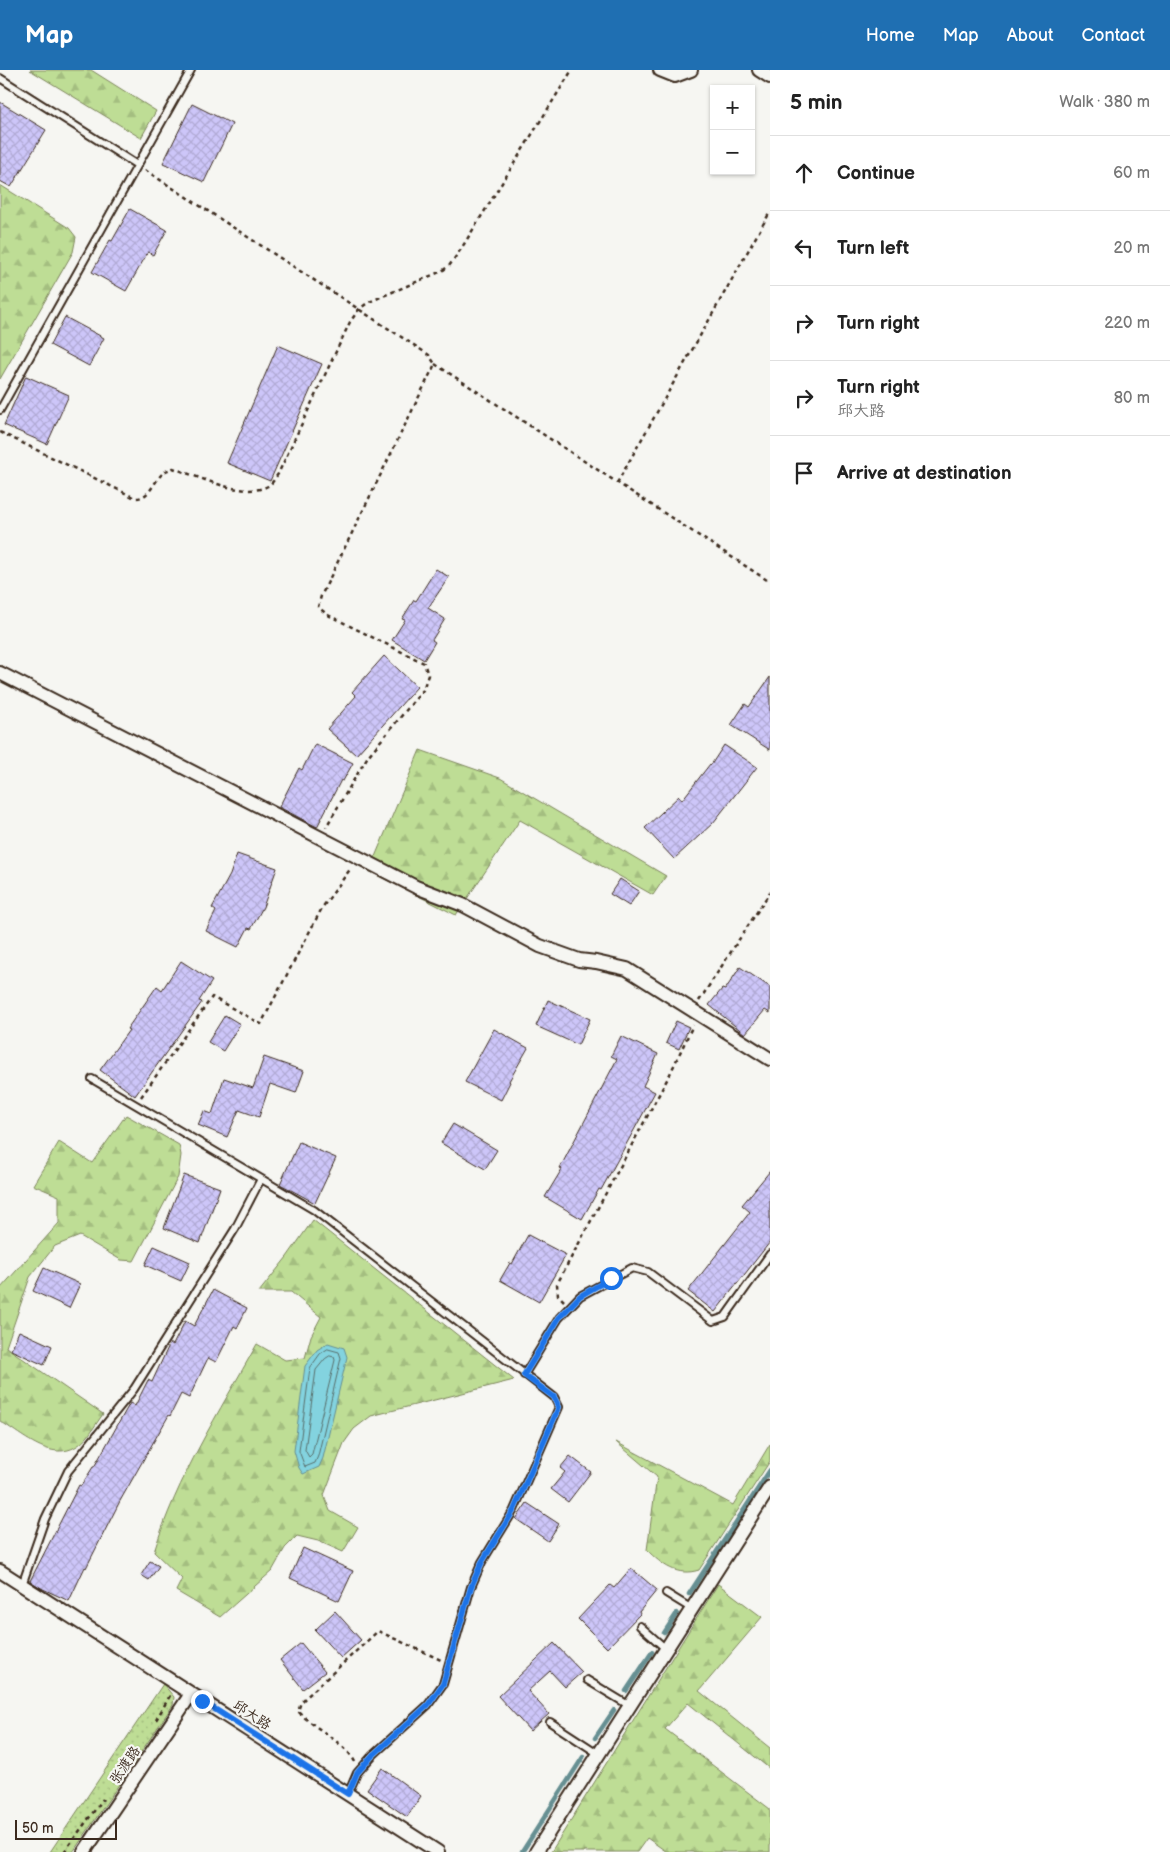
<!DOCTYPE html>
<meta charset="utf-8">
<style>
body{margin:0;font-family:"Balsamiq Sans","LXGW WenKai TC",sans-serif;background:#f6f6f6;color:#222}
.controls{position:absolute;right:15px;top:15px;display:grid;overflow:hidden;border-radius:0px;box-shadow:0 1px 4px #0004}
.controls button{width:45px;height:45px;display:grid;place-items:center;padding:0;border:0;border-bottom:1px solid #e0e0e0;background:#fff;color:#222;font:25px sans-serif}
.scale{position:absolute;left:15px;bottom:12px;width:102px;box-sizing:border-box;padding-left:5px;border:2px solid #3b2a1e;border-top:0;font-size:14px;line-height:18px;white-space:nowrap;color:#3b2a1e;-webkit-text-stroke:4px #f6f6f2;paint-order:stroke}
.stop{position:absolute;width:15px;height:15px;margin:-11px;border:4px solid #1a73e8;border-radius:50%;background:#fff}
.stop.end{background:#1a73e8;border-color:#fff;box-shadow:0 1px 5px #0008}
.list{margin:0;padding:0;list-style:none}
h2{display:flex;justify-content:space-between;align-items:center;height:65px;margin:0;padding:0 20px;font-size:21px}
h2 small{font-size:16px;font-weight:400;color:#767676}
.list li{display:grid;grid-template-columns:32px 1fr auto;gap:15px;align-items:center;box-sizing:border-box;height:75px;padding:0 20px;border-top:1px solid #e0e0e0}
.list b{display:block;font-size:19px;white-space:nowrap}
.list p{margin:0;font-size:16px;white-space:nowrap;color:#767676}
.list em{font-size:16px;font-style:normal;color:#767676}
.icon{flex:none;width:28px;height:28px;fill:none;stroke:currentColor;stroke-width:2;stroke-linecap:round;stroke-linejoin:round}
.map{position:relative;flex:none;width:770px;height:1782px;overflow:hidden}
header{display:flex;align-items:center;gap:30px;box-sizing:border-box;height:70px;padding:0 25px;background:#1f6fb2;color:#fff}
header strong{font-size:24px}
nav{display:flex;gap:28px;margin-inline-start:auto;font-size:18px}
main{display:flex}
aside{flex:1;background:#fff}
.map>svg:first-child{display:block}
.grass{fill:url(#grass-dots);stroke:#7c845a}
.forest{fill:url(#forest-firs);stroke:#7c845a}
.water{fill:#83d3df;stroke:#668f92}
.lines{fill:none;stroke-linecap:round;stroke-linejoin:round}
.shore{stroke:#586e6b;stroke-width:1}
.stream{stroke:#668f92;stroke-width:4.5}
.building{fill:url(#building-cross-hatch);stroke:#3b2a1e}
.lane-casing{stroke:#3b2a1e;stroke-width:10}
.street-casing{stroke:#3b2a1e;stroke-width:16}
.path{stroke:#3b2a1e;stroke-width:2.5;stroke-dasharray:4 4;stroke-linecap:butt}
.lane{stroke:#f6f6f2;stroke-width:6}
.street{stroke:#f6f6f2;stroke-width:12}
.route{stroke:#1a73e8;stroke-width:6}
.labels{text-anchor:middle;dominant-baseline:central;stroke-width:4.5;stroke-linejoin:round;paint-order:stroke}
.street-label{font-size:14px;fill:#3b2a1e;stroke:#f6f6f2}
</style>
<header>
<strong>Map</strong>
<nav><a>Home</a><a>Map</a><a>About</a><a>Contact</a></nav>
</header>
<main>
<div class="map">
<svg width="770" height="1782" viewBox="0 0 770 1782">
<defs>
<pattern id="grass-dots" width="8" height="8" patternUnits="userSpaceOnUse" patternTransform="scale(1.25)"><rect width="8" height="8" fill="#bedd95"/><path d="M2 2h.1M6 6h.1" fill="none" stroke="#a4be80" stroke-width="1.8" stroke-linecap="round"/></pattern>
<pattern id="forest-firs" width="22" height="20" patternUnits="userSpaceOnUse" patternTransform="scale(1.25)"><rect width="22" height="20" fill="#bedd95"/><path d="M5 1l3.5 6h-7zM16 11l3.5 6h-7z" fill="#a4be80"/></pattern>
<pattern id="building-cross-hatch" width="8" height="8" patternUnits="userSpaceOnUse" patternTransform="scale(1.25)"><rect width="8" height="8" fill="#cdc6f9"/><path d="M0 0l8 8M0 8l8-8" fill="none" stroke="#b1aad5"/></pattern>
</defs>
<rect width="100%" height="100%" fill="#f6f6f2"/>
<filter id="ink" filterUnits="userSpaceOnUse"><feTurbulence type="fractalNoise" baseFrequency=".02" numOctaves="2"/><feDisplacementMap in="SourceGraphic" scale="10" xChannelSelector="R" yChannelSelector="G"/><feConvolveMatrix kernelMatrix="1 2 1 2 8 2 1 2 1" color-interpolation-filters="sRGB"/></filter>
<g filter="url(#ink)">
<!-- grass -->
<path class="grass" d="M163,1614L174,1627L173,1635L73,1782H50Z"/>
<!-- forest -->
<path class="forest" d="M30,0H91L156,41L141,68Z
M0,115L69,158L76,167L73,182L0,309Z
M420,680L500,708L666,806L653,825L520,750L456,845L369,801Z
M126,1045L179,1075L181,1085L178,1107L134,1191L121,1190L80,1166L55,1176L30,1207L6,1277L103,1344C98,1351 93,1359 88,1366C60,1400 27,1368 0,1351V1219L59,1153V1126L33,1115L59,1072L92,1093Z
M313,1150L514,1310L371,1346L354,1359L344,1373L324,1425L330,1441L358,1457L343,1482L318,1471L297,1466L285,1478L272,1501L220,1547L176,1521L182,1509L154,1482C177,1408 219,1342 257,1274L285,1290L305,1288L311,1266L321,1247L291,1222H259L287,1187Z
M616,1372L733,1435L770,1374V1391L699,1500C677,1507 662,1495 647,1480L657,1407Z
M718,1514L762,1547L699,1621L770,1678V1699L688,1633L665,1659L770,1739V1782H667L647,1768L637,1782H551Z"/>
<!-- water -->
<path class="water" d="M328,1273L344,1278L347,1287L323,1388L319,1397L303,1404L299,1398L294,1381L305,1296L317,1280Z"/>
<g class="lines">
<!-- shore -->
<path class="shore" d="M328,1279L339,1282L341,1288L318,1386L315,1393L305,1397L299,1381L310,1298L320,1284Z
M330,1286L334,1287L335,1290L312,1384L309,1387L305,1380L316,1300L325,1289Z"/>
<!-- stream -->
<path class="stream" d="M689,1524L770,1400
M664,1563L677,1543
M626,1621L652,1582
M595,1668L614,1640
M522,1782L583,1687"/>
</g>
<!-- building -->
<path class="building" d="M0,32L46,60L11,117L0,111Z
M192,34L232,54L204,112L163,93Z
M130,139L167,160L153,185L148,182L126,221L92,202L110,170L112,171Z
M65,247L104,268L89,296L50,275Z
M278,275L322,294L270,411L227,393Z
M26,306L69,325L47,374L4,355Z
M436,499L449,507L428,538L445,549L432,570L435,572L424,590L392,570L405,550L402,549L414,530L416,531Z
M384,586L417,617L356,685L327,659L356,626L352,622Z
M770,607V680L731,655L745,634L749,637Z
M315,674L353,693L343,711L341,710L317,757L279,737L299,698L302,700Z
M724,675L757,697L713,753L674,789L645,758L679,726L682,730L710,694L711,695Z
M237,784L277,798L263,837L251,859L248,858L238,877L206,861L216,841L212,838L230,805Z
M620,809L639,821L629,836L610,824Z
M181,891L212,911L199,931L202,932L135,1026L100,1000L129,960L127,959L157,916L162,920Z
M740,897L770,917V943L765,940L745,964L709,935L722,919L725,920Z
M548,930L590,949L578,975L536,956Z
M225,945L240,954L223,981L208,972Z
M676,951L689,957L679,979L666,973Z
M494,959L528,978L509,1011L510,1012L501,1030L465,1012Z
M621,966L658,984L643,1016L655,1022L601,1120L599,1119L582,1149L545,1127L562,1099L560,1098L617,989L611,986Z
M264,987L304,1001L296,1023L270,1014L259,1047L239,1040L227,1067L198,1055L204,1041L212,1044L224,1008L253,1018Z
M453,1054L497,1080L485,1099L441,1073Z
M299,1072L336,1088L315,1133L280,1114Z
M770,1101V1172L715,1242L688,1221L750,1142L742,1135Z
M184,1105L220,1118L200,1173L164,1158Z
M528,1165L566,1185L539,1232L500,1210L510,1193L512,1194Z
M154,1176L190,1192L181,1211L145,1195Z
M44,1198L80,1214L69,1238L33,1221Z
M213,1220L247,1238L237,1258L234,1256L216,1292L208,1288L189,1328L181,1324L170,1346L169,1345L154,1371L120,1431L86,1498L85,1497L69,1531L43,1519L30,1511L79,1415L81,1416L93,1397H94L130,1333L135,1336L148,1310L152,1312L170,1273L173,1275L185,1251L194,1256Z
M19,1261L52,1276L44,1295L11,1280Z
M570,1386L591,1402L568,1432L551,1419L565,1402L560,1398Z
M527,1433L559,1454L548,1471L516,1449Z
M303,1478L353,1501L339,1531L290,1508Z
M150,1491L159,1496L149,1510L141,1505Z
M631,1498L657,1520L639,1542L640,1544L607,1578L578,1549L610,1515L614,1518Z
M335,1541L361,1570L341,1588L315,1560Z
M301,1573L325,1602L303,1619L280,1590Z
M554,1573L582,1602L565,1617L550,1601L528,1621L549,1644L530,1661L498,1626Z
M382,1698L421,1726L407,1747L367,1719Z"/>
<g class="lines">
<!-- lane casing -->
<g class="lane-casing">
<path id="lane" d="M0,8L137,95
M0,340L191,0
M92,1009L314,1140L554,1327L559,1337L514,1440L482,1492L471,1517L443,1614L428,1635L372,1686L357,1703L348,1724
M524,1305L559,1248L580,1226L632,1198L648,1202L713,1251L725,1247L770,1184
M22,1515L45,1449L68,1401L134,1319L235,1159L261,1109
M666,1523L692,1539
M640,1556L666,1579
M587,1610L630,1636
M550,1652L599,1684"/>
</g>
<!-- street casing -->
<g class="street-casing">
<path id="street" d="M660,0L675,6L691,0
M759,0L770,7
M0,603L416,817L463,835L540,876L579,890L596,892L627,899L770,989
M0,1501L438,1782
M84,1782L191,1624
M536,1782L770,1417"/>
</g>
<!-- path -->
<path class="path" d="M145,100L429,285L435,294L321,526L318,537L328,545L424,593L428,605L423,620L368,686L326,757
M435,294L770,512
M0,362L135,428C149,429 153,413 162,404C164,401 169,400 173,398C197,406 243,429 268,416C272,414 275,408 278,404L350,252L359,239L369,232L442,201L449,196L461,179L572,0
M617,413L770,142
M699,931L770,822
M141,1027L212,927L261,954L322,838L351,798
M564,1231L558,1225L557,1214L670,1004L693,955
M156,1650L171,1624
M355,1692C346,1673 313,1658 298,1641L301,1632L378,1561L441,1590
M64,1782L103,1729"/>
<!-- lane -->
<use href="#lane" class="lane"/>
<!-- street -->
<use href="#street" class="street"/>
</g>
</g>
<g class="lines" filter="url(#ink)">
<!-- route -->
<path class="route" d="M202,1631L348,1724L357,1703L372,1686L428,1635L443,1614L471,1517L482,1492L514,1440L559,1337L554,1327L524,1305L559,1248L580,1226L611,1208"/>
</g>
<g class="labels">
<!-- street labels -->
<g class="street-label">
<text transform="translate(252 1645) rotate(33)">邱大路</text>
<text transform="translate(125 1695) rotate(-56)">张渡路</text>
</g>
</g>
</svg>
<div class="controls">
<button>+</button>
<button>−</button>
</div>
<div class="scale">50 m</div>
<div class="stop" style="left:611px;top:1208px"></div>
<div class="stop end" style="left:202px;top:1631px"></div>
</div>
<aside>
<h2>5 min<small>Walk · 380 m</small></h2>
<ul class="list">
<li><svg class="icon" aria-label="ahead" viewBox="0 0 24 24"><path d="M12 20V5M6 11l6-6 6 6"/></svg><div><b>Continue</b></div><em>60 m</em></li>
<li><svg class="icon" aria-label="left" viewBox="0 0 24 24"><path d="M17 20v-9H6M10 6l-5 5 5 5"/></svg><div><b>Turn left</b></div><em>20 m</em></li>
<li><svg class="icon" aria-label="right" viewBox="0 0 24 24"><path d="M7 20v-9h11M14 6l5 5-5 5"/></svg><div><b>Turn right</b></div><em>220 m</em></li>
<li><svg class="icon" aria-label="right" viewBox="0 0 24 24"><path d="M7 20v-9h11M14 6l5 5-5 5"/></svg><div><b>Turn right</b><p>邱大路</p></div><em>80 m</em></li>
<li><svg class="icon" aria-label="arrive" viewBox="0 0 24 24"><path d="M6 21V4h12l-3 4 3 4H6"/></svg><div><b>Arrive at destination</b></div></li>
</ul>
</aside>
</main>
